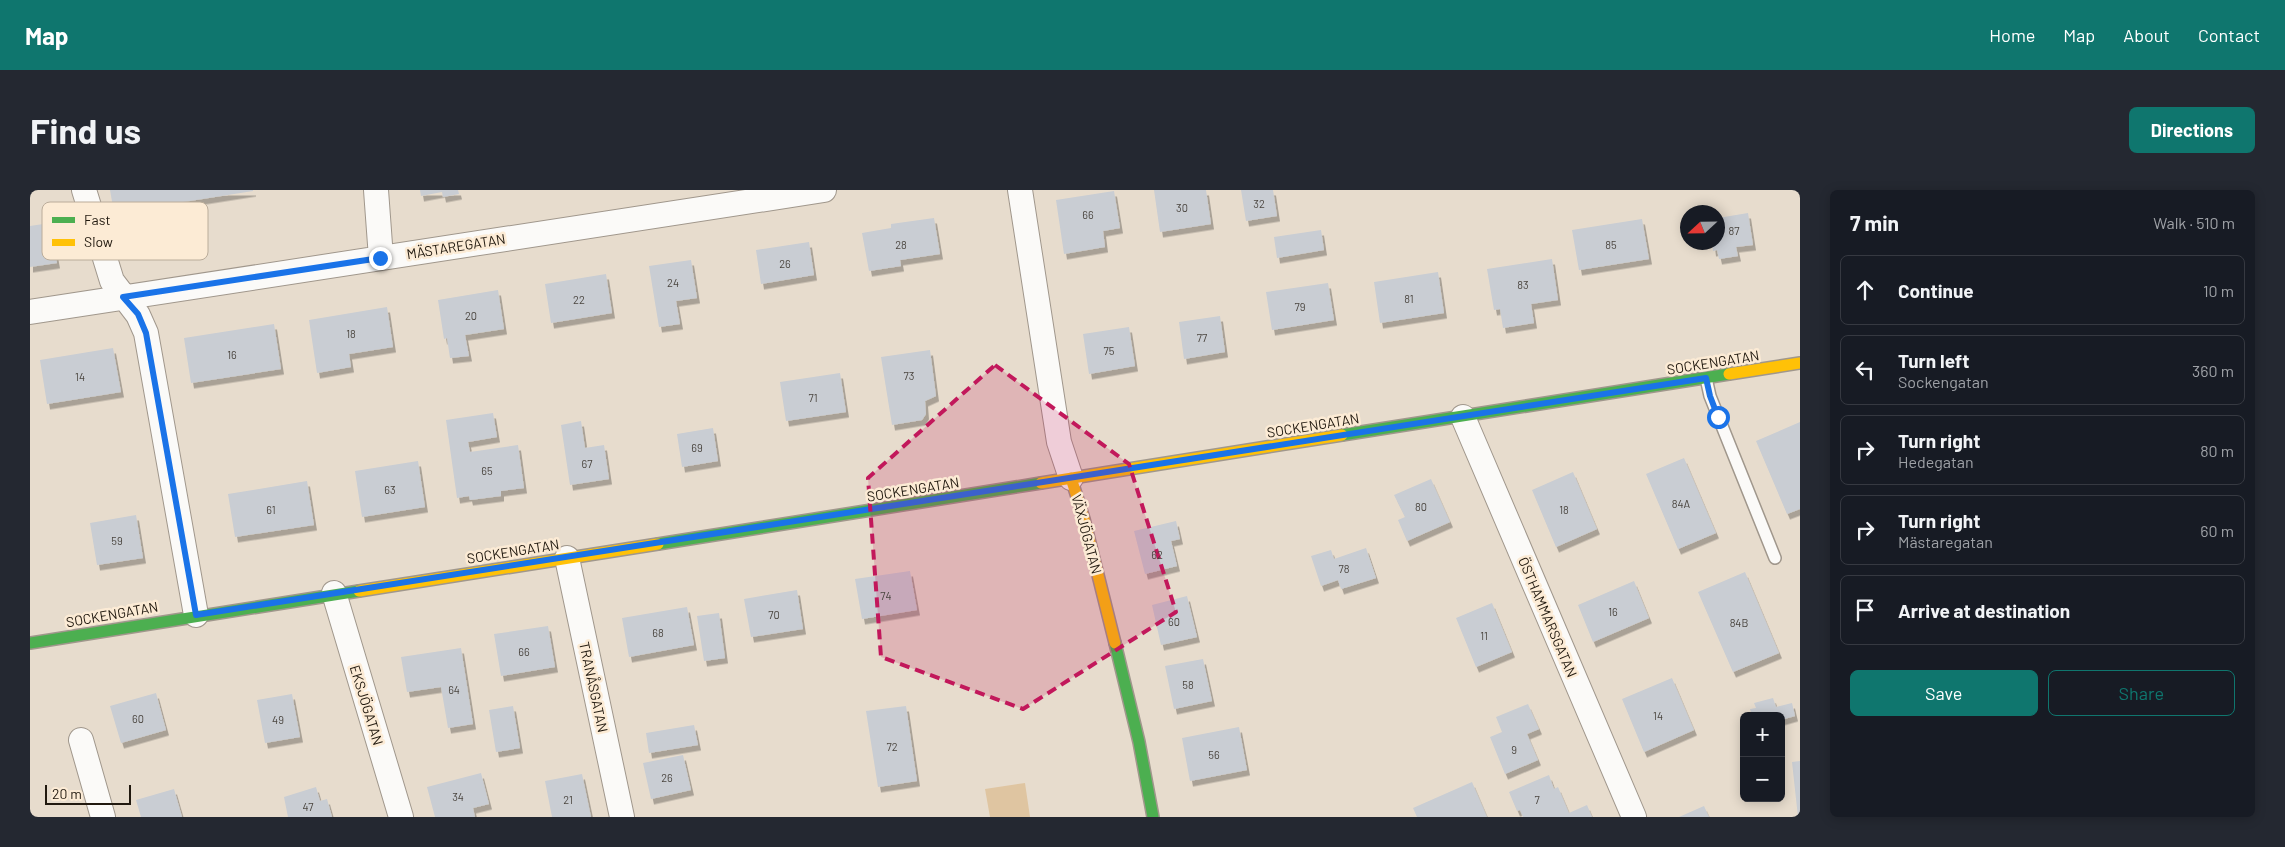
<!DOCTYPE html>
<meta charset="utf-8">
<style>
body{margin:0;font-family:Barlow,sans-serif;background:#242831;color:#f1f3f6}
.controls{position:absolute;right:15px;bottom:15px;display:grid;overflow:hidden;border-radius:8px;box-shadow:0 2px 12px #0003}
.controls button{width:45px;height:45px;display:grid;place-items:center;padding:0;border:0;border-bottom:1px solid #363941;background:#171b24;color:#f1f3f6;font:25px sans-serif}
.compass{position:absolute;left:1650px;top:15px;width:45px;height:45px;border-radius:50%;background:#171b24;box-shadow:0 2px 12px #0003;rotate:248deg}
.scale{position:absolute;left:15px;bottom:12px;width:86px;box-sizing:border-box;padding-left:5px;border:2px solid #21190f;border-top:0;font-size:14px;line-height:18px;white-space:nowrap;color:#21190f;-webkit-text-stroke:4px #fcebd5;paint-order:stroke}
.stop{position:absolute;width:15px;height:15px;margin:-11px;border:4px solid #1a73e8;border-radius:50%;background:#fff}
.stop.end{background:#1a73e8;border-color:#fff;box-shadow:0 1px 5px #0008}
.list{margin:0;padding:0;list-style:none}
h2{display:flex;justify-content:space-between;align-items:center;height:65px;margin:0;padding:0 20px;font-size:21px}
h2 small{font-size:16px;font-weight:400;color:#9ea1a6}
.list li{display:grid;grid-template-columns:32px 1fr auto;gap:15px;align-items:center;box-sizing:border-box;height:70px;margin:0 10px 10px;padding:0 10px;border:1px solid #363941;border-radius:8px}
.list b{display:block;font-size:19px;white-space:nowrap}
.list p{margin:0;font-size:16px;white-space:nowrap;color:#9ea1a6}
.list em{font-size:16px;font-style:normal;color:#9ea1a6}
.actions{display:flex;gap:10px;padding:15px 20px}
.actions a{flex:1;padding:11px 0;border:1px solid #0f766e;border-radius:8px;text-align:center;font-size:18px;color:#0f766e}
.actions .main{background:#0f766e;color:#fff}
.icon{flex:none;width:28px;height:28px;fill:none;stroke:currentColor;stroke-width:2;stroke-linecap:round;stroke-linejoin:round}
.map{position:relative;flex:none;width:1770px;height:627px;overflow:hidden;border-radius:8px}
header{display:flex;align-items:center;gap:30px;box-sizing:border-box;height:70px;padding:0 25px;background:#0f766e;color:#fff}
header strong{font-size:24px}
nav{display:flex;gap:28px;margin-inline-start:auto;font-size:18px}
.intro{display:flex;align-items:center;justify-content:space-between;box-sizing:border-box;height:120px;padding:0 30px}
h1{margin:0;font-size:35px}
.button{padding:12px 22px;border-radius:8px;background:#0f766e;color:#fff;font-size:18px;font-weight:700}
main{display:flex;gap:30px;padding:0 30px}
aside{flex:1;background:#171b24;border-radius:8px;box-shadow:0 2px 12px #0003}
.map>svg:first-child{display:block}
.green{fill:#dfc5a1}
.building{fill:#c9cdd3;filter:url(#shadow)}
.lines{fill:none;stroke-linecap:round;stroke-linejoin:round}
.lane-casing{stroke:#a0978c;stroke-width:14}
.street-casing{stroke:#a0978c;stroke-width:26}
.fast-casing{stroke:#a0978c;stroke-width:14}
.slow-casing{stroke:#a0978c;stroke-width:14}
.lane{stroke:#fbfaf8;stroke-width:11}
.street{stroke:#fbfaf8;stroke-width:24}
.fast{stroke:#4caf50;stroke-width:11}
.slow{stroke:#ffc107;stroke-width:11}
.route{stroke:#1a73e8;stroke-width:6}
.marked{fill:#c2185b;fill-opacity:0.2;stroke:#c2185b;stroke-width:4;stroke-dasharray:10 6;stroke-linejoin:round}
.labels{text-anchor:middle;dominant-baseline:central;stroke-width:5;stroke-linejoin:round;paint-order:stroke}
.number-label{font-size:11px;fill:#4b4640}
.street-label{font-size:14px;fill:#21190f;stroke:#fcebd5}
.key{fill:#fcebd5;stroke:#baac9a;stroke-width:1}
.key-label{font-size:14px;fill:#21190f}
</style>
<header>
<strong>Map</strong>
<nav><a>Home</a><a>Map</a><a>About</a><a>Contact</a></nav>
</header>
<div class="intro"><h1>Find us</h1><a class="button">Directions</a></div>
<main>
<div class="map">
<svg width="1770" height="627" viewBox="0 0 1770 627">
<defs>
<filter id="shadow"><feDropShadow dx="3" dy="5.5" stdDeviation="0" flood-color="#0004"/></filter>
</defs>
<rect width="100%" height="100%" fill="#e7dccd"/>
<!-- green -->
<path class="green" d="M995,593L1000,627H960L955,599Z"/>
<!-- building -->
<path class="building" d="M80,0H223V1L84,23Z
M390,0H428L429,4L413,7L412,2L391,6Z
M1124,0H1176L1181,34L1130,42Z
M1211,0H1243L1247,26L1216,31Z
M1084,1L1090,38L1073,41L1075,57L1034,64L1026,10Z
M1718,23L1723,55L1706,57L1708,66L1689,69L1687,60L1683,61L1682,52H1688V28Z
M904,28L910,64L870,70L871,76L839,81L832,43L861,38V34Z
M1612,29L1619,69L1549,80L1542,40Z
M20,33L27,73L0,77V36Z
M1291,40L1294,60L1247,68L1244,47Z
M779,52L784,85L731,94L726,60Z
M1522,69L1528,110L1501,114L1504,133L1473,138L1470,119L1464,120L1457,79Z
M661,70L667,108L646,111L650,134L629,137L619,76Z
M1408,82L1414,123L1350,133L1344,92Z
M576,84L582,123L521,133L515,94Z
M1298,93L1304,130L1242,140L1236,102Z
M468,100L474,139L435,145L439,166L420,168L417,148L414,149L408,110Z
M357,117L363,157L319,164L321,177L287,183L279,130Z
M1190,126L1195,162L1154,169L1149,132Z
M244,134L251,179L161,193L154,148Z
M1099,137L1105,176L1059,184L1053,144Z
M83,158L91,202L17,214L10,170Z
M900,160L906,206L895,211L896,224L892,230L862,235L851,167Z
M810,183L816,222L756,231L750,192Z
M463,223L467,247L438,252L440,262L488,255L494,298L471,301V306L440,310L439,306L427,308L416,230Z
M551,231L555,258L574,255L579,289L540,295L531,235Z
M1770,232V319L1757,324L1726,251Z
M683,238L688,271L652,277L647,244Z
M1654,268L1686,343L1648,359L1616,284Z
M388,271L395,317L332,327L325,281Z
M1543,282L1567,339L1526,357L1502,300Z
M1401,289L1420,332L1377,351L1368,330L1375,327L1364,305Z
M277,291L284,335L205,347L198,304Z
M106,325L113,368L67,375L60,333Z
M1146,331L1150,349L1141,351L1147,376L1115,384L1104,341Z
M1336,358L1346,388L1311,399L1308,390L1291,396L1281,366L1301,360L1304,369Z
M880,381L887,420L832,429L825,389Z
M1715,382L1749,463L1703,482L1668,402Z
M1604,391L1619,428L1563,452L1548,415Z
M767,400L773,439L721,447L714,409Z
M1157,406L1167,447L1131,455L1122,415Z
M1462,413L1482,462L1446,477L1426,428Z
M657,417L664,455L599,467L592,428Z
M689,423L695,468L674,471L667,426Z
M518,436L525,477L471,486L464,444Z
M431,458L443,534L418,538L411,497L377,502L371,467Z
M1173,469L1182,511L1144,519L1135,476Z
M1642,488L1664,540L1614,562L1592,509Z
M126,503L136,540L91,553L80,516Z
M262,504L270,547L235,553L227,510Z
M1743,508L1746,517L1762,513L1765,526L1751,530V526H1722L1720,519L1726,518L1724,513Z
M1498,514L1509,539L1497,544L1508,570L1475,584L1460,547L1472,542L1466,527Z
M483,516L490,558L466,562L459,520Z
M876,516L887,591L848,597L836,521Z
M664,535L668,555L619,563L616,543Z
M1209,537L1217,580L1160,591L1152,548Z
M653,565L661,600L621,609L613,573Z
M1770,571V627H1768L1762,572Z
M451,583L459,614L443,618L445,627H405L397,597Z
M552,584L561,627H522L515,591Z
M1519,585L1524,599L1528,597L1539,623L1557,615L1562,627H1493L1490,620L1487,621L1479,602Z
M1442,592L1457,627H1387L1383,618Z
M286,597L290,611L297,609L302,627H258L254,607Z
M144,599L152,627H111L106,610Z
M1674,616L1679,627H1649Z"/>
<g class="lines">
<!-- lane casing -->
<g class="lane-casing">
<path id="lane" d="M1676,188L1680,206L1745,368"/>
</g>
<!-- street casing -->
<g class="street-casing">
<path id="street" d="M54,0L82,91L108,125L116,143L166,425
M346,0L351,68
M990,0L1029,252L1041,288
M0,122L794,0
M1433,227L1604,627
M537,368L592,627
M304,403L371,627
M51,550L73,627"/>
</g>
<!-- fast casing -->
<g class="fast-casing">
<path id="fast" d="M1312,245L1699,184
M628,354L1011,293
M0,453L329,401
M1085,453L1109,552L1123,627"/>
</g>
<!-- slow casing -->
<g class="slow-casing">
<path id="slow" d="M1699,184L1770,173
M1041,288L1054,329L1085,453
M1011,293L1312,245
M329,401L628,354"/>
</g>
<!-- lane -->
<use href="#lane" class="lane"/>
<!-- street -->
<use href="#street" class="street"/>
<!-- fast -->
<use href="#fast" class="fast"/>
<!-- slow -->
<use href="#slow" class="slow"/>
</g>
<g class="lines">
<!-- route -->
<path class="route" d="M350,68L93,107L108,124L116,143L166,425L1676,188L1680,206L1688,227"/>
</g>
<!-- marked area -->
<path class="marked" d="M965,175L1099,274L1146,422L993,519L851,467L838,288Z"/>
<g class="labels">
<!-- number labels -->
<g class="number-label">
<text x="1229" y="13">32</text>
<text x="1152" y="17">30</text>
<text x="1058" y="24">66</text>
<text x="1704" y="40">87</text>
<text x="871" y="54">28</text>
<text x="1581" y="54">85</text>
<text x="755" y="73">26</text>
<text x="643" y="92">24</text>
<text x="1493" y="94">83</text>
<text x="1379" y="108">81</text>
<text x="549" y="109">22</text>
<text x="1270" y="116">79</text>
<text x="441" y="125">20</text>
<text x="321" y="143">18</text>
<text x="1172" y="147">77</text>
<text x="1079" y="160">75</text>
<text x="202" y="164">16</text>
<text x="879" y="185">73</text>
<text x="50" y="186">14</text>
<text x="783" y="207">71</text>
<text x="667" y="257">69</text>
<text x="557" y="273">67</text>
<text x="457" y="280">65</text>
<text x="360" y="299">63</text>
<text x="1651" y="313">84A</text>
<text x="1391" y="316">80</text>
<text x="241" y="319">61</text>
<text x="1534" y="319">18</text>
<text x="87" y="350">59</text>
<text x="1127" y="364">62</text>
<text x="1314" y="378">78</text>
<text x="856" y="405">74</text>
<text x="1583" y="421">16</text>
<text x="744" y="424">70</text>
<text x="1144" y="431">60</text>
<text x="1709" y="432">84B</text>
<text x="628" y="442">68</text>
<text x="1454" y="445">11</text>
<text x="494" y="461">66</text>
<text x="1158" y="494">58</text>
<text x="424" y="499">64</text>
<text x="1628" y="525">14</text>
<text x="108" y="528">60</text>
<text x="248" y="529">49</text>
<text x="862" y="556">72</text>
<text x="1484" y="559">9</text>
<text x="1184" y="564">56</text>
<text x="637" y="587">26</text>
<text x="428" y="606">34</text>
<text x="538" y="609">21</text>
<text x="1507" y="609">7</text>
<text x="278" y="616">47</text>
</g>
<!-- street labels -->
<g class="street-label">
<text transform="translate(426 56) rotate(-9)">MÄSTAREGATAN</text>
<text transform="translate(1683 172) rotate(-9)">SOCKENGATAN</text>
<text transform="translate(1283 235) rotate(-9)">SOCKENGATAN</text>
<text transform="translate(883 299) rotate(-9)">SOCKENGATAN</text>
<text transform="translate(1057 344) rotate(75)">VÄXJÖGATAN</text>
<text transform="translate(483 361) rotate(-9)">SOCKENGATAN</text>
<text transform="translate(82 424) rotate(-10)">SOCKENGATAN</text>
<text transform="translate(1518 427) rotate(67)">ÖSTHAMMARSGATAN</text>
<text transform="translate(564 497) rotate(78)">TRANÅSGATAN</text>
<text transform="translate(337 515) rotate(73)">EKSJÖGATAN</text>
</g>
</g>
<!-- legend -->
<rect x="12" y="12" width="166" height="58" rx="8" class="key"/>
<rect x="22" y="27" width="23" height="6" fill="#4caf50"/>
<rect x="22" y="49" width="23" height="7" fill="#ffc107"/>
<g class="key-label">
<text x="54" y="35">Fast</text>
<text x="54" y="57">Slow</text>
</g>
</svg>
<div class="controls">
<button>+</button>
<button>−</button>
</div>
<svg class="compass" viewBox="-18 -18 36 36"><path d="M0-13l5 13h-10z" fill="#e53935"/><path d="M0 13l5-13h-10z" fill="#9ea1a6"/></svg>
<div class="scale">20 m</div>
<div class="stop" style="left:1688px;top:227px"></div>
<div class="stop end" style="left:350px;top:68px"></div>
</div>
<aside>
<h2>7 min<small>Walk · 510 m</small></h2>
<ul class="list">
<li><svg class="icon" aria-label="ahead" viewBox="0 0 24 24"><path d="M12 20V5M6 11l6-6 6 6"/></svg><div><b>Continue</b></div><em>10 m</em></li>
<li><svg class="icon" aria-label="left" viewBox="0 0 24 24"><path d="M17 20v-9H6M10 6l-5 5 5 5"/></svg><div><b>Turn left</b><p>Sockengatan</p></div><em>360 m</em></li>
<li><svg class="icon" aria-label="right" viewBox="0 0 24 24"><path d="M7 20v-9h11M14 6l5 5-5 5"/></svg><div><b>Turn right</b><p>Hedegatan</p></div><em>80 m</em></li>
<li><svg class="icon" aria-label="right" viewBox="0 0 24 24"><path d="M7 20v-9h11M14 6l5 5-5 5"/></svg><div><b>Turn right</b><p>Mästaregatan</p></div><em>60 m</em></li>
<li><svg class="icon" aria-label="arrive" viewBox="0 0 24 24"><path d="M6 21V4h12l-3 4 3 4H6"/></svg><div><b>Arrive at destination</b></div></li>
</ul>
<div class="actions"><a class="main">Save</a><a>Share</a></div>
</aside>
</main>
